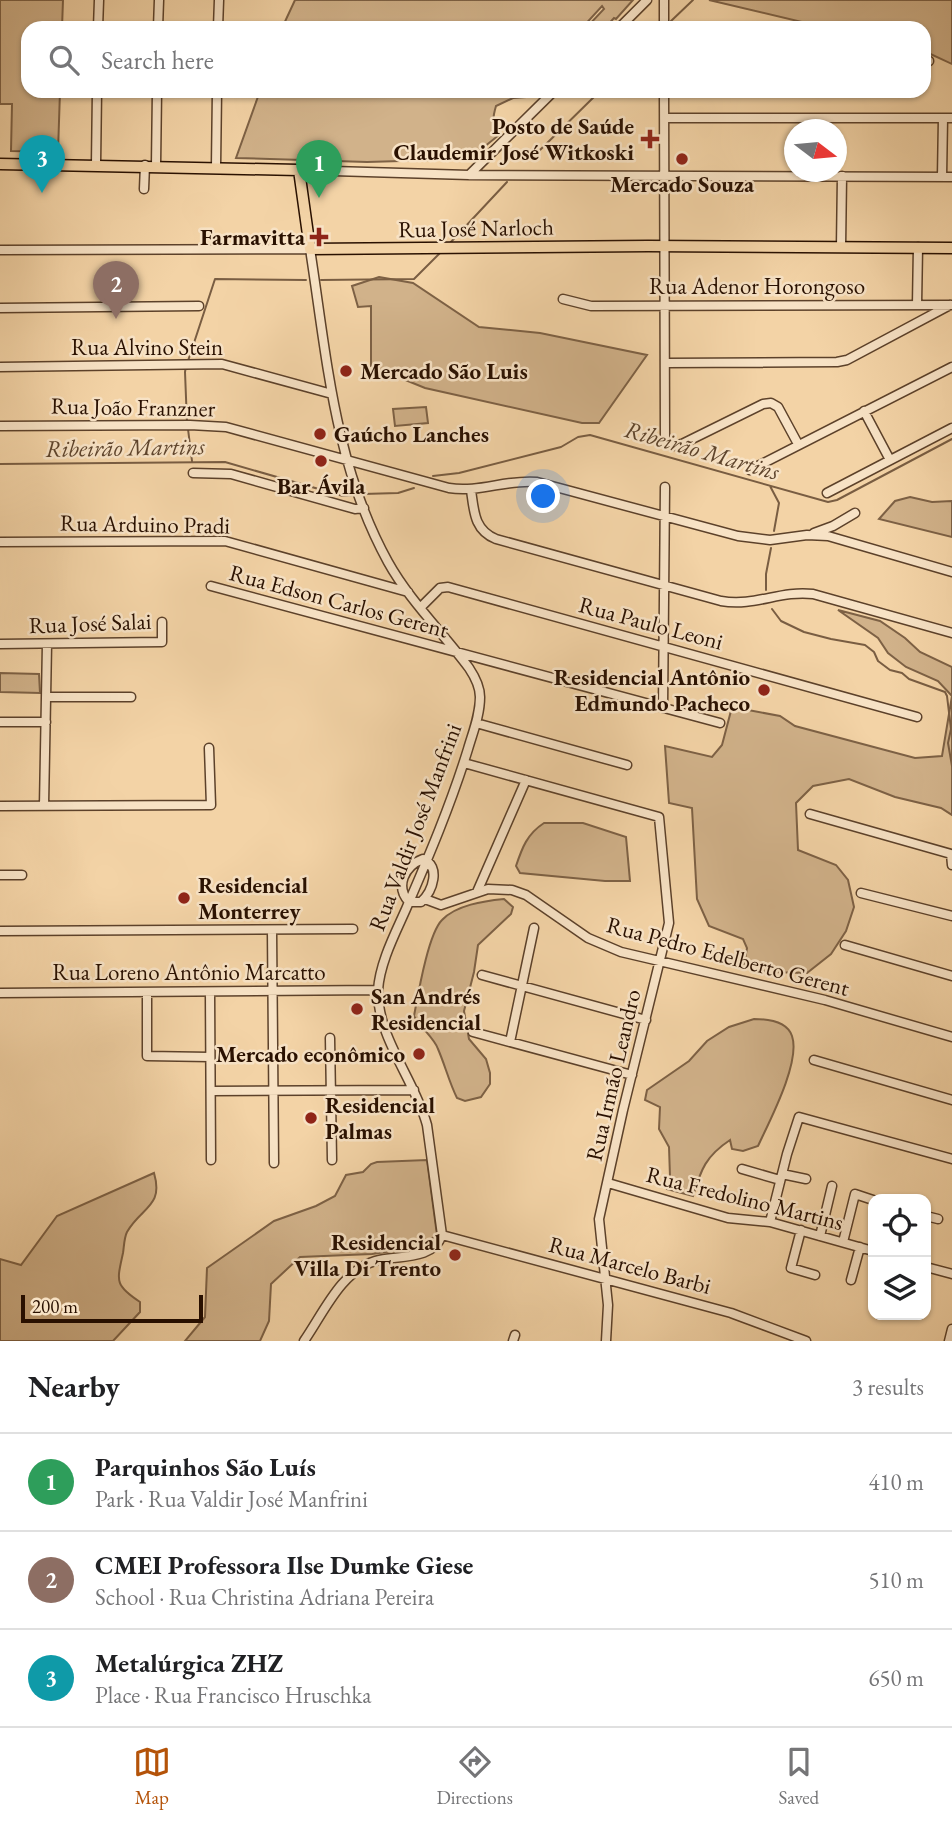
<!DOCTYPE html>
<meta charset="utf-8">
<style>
body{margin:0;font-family:"EB Garamond",serif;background:#f6f6f6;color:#202124}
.controls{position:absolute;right:21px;bottom:21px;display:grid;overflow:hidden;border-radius:14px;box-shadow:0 2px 5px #0004}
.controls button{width:63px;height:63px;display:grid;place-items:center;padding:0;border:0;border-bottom:2px solid #e0e0e0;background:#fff;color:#202124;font:35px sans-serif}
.compass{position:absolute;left:784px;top:119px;width:63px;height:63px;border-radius:50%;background:#fff;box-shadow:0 2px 5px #0004;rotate:106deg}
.scale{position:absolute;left:21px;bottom:18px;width:182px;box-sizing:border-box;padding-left:7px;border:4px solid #291000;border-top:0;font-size:19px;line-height:24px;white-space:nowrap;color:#291000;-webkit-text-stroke:5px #f7e2c5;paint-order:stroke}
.you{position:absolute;left:544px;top:497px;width:24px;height:24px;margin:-18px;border:5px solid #fff;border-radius:50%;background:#1a73e8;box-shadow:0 0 0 10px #1a73e833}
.badge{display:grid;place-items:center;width:46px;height:46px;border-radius:50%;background:#b45309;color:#fff;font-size:23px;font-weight:700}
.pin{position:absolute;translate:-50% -58px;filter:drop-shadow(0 2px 4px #0008)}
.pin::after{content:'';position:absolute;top:37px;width:24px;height:21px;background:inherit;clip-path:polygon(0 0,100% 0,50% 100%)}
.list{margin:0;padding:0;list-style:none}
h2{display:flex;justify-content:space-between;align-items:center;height:91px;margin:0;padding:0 28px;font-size:30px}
h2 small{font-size:23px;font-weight:400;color:#757577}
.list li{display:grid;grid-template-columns:46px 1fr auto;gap:21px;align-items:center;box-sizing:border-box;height:98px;padding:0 28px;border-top:2px solid #e0e0e0}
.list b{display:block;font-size:26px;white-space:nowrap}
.list p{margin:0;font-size:23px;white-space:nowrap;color:#757577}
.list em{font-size:23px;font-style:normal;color:#757577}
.icon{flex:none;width:38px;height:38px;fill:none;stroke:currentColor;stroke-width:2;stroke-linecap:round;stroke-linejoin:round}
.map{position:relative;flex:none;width:952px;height:1341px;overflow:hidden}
.search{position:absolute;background:#fff;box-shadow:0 2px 5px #0004;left:21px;right:21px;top:21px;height:77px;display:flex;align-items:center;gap:18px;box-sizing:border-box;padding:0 24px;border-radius:21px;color:#757577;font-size:26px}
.sheet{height:385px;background:#fff}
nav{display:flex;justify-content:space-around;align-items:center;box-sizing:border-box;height:98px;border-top:2px solid #e0e0e0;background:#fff;font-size:19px;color:#757577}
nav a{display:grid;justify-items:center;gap:4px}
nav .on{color:#b45309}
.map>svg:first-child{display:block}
.green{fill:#d1b28a;stroke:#7d6145;stroke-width:2}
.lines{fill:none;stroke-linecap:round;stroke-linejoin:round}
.stream{stroke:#795d42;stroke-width:2}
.minor-casing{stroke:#5c412a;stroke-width:11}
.major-casing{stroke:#291000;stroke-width:13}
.minor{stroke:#f7e2c5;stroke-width:8}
.major{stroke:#f3d3a6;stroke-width:10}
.poi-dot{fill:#8f2418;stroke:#f7e2c5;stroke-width:2.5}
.labels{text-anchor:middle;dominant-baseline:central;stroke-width:5;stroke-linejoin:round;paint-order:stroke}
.poi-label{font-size:23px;font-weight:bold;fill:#291000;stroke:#f7e2c5;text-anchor:end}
.street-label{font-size:23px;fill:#291000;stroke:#f7e2c5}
.water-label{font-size:24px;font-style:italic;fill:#5e442c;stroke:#f7e2c5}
</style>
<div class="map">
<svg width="952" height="1341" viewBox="0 0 952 1341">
<rect width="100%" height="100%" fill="#f3d3a6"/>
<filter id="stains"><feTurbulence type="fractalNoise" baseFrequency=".00286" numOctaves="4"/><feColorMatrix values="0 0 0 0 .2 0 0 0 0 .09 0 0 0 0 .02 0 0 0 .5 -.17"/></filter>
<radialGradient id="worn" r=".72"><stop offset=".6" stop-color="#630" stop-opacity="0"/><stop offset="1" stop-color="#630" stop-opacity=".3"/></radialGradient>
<!-- green -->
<path class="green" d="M0,0H63L62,28H28V91H60L58,152L11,151L12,104H0Z
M295,0H633L616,19L614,18L605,28H586L604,9L602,6L582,28H282Z
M709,0H952V64L924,51V28H827Z
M260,91H530L526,97L513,98L496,106C493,116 491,126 499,135L469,159L367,162L236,158Z
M379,277L413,283L479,327L540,333L647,355L599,423H582L425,388L371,366V306L358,307L352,286Z
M426,407L428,423L395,426L393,409Z
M910,497L932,502L952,501V537L879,519L895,501Z
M838,610L880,621L905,638L920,652L952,667V815L941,808L895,797L849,779L813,786L796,803L798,850L836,865L848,880L854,907L846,931L831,954L807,973L766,972L744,964L747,948L743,939L709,926L697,899L692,808L669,803L665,746L712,757L722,745L732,707L780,716L795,726L915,758L942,756L952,696L938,681L906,667L888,653L878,638Z
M0,673L39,674L40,693L0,692Z
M544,823H583L626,837L630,881H605L520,873L516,866C522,848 527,834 544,823Z
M504,899L513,907L511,914L478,945L474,972L464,1011L469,1039L486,1059L490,1073V1084L481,1097L465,1101L457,1098C449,1082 445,1065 438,1049C435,1039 420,1027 414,1016C418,995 428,934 442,920C456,905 484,901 504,899Z
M754,1019C767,1019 787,1021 792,1036C801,1062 769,1122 758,1146L743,1151L732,1149L730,1140C706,1156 701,1169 693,1196L667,1189L670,1177L669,1147L659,1129L660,1107L645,1100L647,1090L689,1061L707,1041L729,1027Z
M427,1160L437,1235L419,1247L372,1254L300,1257L271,1284L269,1321L260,1341H185L205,1317L207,1268L274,1221L316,1206L335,1196L346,1175L363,1172L371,1164L377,1162Z
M154,1173C164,1207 141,1207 127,1232C124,1238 124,1247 123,1253C117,1281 114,1285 140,1302V1312L113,1341H0V1259L21,1265L57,1216Z"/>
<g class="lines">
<!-- stream -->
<path class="stream" d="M670,22L693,0
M539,151L600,91
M450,243L507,182
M321,280L414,279L440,253
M188,361L215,279L306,280
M186,366L185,372L187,423
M188,429L192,461
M0,464L225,462L343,496L354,495
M433,476L459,473L561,447L578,437L590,435L828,502L837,500L952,439
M770,486L779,503L774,531
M363,494L398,493L414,488
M766,590V574L771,548
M772,609L781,621L804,632L831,639L865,645L874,652L878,661L890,670L902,673L909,679L945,692L947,696L951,729L948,743L952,766"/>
<!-- minor casing -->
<g class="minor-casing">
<path id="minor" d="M98,28L99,0
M158,28L159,0
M218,28L219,0
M619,28L647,0
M664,28V0
M924,61H929
M664,91L665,440L672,446L682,444L763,404L771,403L778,407L798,444
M665,118H952
M96,164L97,91
M156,165L157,91
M216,166L217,91
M299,170L469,175L952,177
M469,175L554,91
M942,177L943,118
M144,189L145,165
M841,247L842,176
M0,250L310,249C327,358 334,464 388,562C409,600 443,633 469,668C475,677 480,686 480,697C480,715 473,732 468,749C451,804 429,856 406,909C395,934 380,962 378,990C377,1038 415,1080 427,1125L442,1235
M563,299L591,306L952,305
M917,305L918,247
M0,308L199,306
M666,363L837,362L847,360L950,305
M0,367L222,364L332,394
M864,411L890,460
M0,426L190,425L226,427L449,488C479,493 507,479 537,482L738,536L770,540L807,535L828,536L952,572
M750,470L952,367
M193,473L231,474L355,509L364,508
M471,490C474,511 474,530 496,539L721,601C755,607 780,590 813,594L952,633
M827,493L952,428
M814,533L833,526L855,513
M0,542L225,541L408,592
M211,586L720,723
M421,607L440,588L448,587L917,717
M0,644L162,642V622
M47,697H131
M663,708L665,487
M0,722H46
M476,723L627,765
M464,763L659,817L669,923L623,1110L599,1219L608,1305L606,1341
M0,806L211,805L209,748
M44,806L47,644
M810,814L951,854L952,865
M423,859C441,866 433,891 421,902H409C395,887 404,866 423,859Z
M0,875H22
M477,892L526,780
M861,893L952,916
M425,899L441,905L488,889L512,890L526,895L588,938L621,952L825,1000L952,1037
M272,930L274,1163
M0,931L353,929
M845,945L952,976
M482,975L646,1020
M210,992L211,1160
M0,993L378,990
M147,993V1056L210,1057
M473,1032L632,1075
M330,1038L332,1160
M510,1042L534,928
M814,1060L952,1100
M211,1091L414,1090
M742,1169L780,1180
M782,1174L806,1179
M608,1183L728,1218L770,1222L873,1251
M926,1216L938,1219
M770,1222L787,1154L799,1117L952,1159
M801,1230L791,1268L815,1275
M442,1235L731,1313L806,1341
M820,1236L832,1186
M843,1242L855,1194L873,1200
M926,1267L952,1274
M851,1280L860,1247
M304,1341C323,1314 341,1271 375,1261C397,1255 433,1261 442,1235
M513,1341L515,1335
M949,1341L952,1329"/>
</g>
<!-- major casing -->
<g class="major-casing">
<path id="major" d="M0,164L299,170L310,249L648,246L952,248"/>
</g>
<!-- minor -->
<use href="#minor" class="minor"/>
<!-- major -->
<use href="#major" class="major"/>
</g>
<!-- markers -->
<g class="poi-dot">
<path d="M646.5 128.5h7v7h7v7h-7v7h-7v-7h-7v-7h7z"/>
<circle cx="682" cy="159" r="7"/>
<path d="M315.5 226.5h7v7h7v7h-7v7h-7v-7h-7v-7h7z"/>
<circle cx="346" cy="371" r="7"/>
<circle cx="320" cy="434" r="7"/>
<circle cx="321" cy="461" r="7"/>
<circle cx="764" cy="690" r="7"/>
<circle cx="184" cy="898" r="7"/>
<circle cx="357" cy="1009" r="7"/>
<circle cx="419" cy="1054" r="7"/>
<circle cx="311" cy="1118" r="7"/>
<circle cx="455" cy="1255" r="7"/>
</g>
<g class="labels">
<!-- poi labels -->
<g class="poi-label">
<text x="634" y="126">Posto de Saúde<tspan x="634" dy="26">Claudemir José Witkoski</tspan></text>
<text x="682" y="184" text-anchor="middle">Mercado Souza</text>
<text x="305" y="237">Farmavitta</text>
<text x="360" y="371" text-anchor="start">Mercado São Luis</text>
<text x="334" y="434" text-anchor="start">Gaúcho Lanches</text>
<text x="321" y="486" text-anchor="middle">Bar Ávila</text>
<text x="750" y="677">Residencial Antônio<tspan x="750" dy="26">Edmundo Pacheco</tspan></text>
<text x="198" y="885" text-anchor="start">Residencial<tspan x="198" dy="26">Monterrey</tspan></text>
<text x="371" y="996" text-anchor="start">San Andrés<tspan x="371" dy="26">Residencial</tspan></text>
<text x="405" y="1054">Mercado econômico</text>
<text x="325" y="1105" text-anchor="start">Residencial<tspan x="325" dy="26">Palmas</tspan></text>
<text x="441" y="1242">Residencial<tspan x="441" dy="26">Villa Di Trento</tspan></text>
</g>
<!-- street labels -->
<g class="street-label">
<text transform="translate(476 228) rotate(-1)">Rua José Narloch</text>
<text x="757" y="286">Rua Adenor Horongoso</text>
<text x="147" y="347">Rua Alvino Stein</text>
<text transform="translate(133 407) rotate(1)">Rua João Franzner</text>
<text transform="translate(145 524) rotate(1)">Rua Arduino Pradi</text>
<text transform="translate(339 601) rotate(15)">Rua Edson Carlos Gerent</text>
<text transform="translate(90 623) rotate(-2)">Rua José Salai</text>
<text transform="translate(651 623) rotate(15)">Rua Paulo Leoni</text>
<text transform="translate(415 827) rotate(-69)">Rua Valdir José Manfrini</text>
<text transform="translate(728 956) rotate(15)">Rua Pedro Edelberto Gerent</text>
<text x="189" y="972">Rua Loreno Antônio Marcatto</text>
<text transform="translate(613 1075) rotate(-77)">Rua Irmão Leandro</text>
<text transform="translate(745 1198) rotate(14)">Rua Fredolino Martins</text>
<text transform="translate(630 1265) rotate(15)">Rua Marcelo Barbi</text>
</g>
<!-- water labels -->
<g class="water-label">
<text transform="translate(125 447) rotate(-1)">Ribeirão Martins</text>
<text transform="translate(702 450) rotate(16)">Ribeirão Martins</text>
</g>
</g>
<rect width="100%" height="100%" filter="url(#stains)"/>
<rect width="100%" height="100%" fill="url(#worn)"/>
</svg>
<div class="controls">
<button><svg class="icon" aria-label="locate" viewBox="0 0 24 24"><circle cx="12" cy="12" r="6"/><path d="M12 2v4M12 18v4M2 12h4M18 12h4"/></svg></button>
<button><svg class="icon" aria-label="layers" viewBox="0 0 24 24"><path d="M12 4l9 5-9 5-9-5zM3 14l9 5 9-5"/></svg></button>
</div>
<svg class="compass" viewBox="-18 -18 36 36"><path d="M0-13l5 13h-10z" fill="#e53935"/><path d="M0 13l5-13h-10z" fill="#757577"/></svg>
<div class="scale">200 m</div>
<div class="you"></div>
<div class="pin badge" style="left:319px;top:198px;background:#2e9e5b">1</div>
<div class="pin badge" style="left:116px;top:319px;background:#8d6e63">2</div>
<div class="pin badge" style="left:42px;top:193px;background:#0f9aa8">3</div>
<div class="search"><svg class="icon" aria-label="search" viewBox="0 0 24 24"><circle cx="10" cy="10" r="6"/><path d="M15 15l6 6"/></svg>Search here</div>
</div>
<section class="sheet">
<h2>Nearby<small>3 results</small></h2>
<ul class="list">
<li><span class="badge" style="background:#2e9e5b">1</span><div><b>Parquinhos São Luís</b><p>Park · Rua Valdir José Manfrini</p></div><em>410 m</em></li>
<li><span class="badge" style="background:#8d6e63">2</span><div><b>CMEI Professora Ilse Dumke Giese</b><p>School · Rua Christina Adriana Pereira</p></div><em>510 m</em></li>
<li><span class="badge" style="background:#0f9aa8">3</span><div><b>Metalúrgica ZHZ</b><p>Place · Rua Francisco Hruschka</p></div><em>650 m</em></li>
</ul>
</section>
<nav>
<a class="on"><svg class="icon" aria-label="map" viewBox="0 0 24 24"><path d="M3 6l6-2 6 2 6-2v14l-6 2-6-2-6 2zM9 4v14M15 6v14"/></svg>Map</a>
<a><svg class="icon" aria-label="directions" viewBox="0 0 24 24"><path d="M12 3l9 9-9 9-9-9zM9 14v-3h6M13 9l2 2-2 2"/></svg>Directions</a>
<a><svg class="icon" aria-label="saved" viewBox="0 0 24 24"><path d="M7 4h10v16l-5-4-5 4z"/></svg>Saved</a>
</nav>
